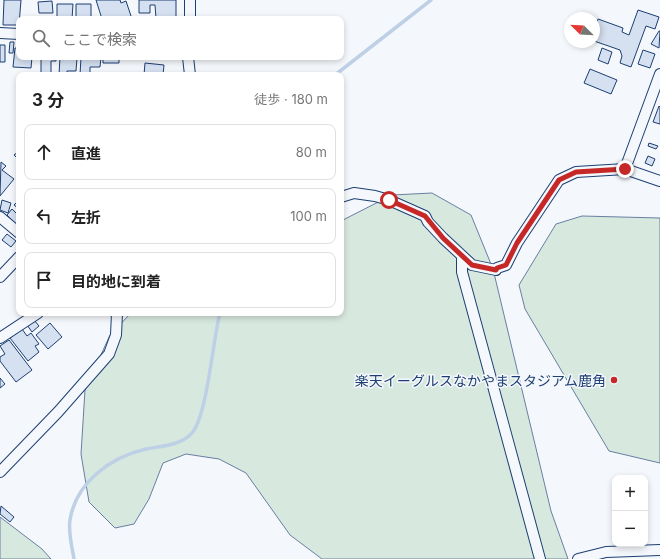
<!DOCTYPE html>
<html lang="ja">
<meta charset="utf-8">
<style>
body{margin:0;font-family:Inter,"Noto Sans JP",sans-serif;background:#f6f6f6;color:#222}
.controls{position:absolute;right:12px;bottom:12px;display:grid;overflow:hidden;border-radius:8px;box-shadow:0 2px 6px #0003}
.controls button{width:36px;height:36px;display:grid;place-items:center;padding:0;border:0;border-bottom:1px solid #e0e0e0;background:#fff;color:#222;font:20px sans-serif}
.compass{position:absolute;left:564px;top:12px;width:36px;height:36px;border-radius:50%;background:#fff;box-shadow:0 2px 6px #0003;rotate:294deg}
.stop{position:absolute;width:12px;height:12px;margin:-9px;border:3px solid #c62828;border-radius:50%;background:#fff}
.stop.end{background:#c62828;border-color:#fff;box-shadow:0 1px 4px #0008}
.list{margin:0;padding:0;list-style:none}
h2{display:flex;justify-content:space-between;align-items:center;height:52px;margin:0;padding:0 16px;font-size:17px}
h2 small{font-size:13px;font-weight:400;color:#767676}
.list li{display:grid;grid-template-columns:26px 1fr auto;gap:12px;align-items:center;box-sizing:border-box;height:56px;margin:0 8px 8px;padding:0 8px;border:1px solid #e0e0e0;border-radius:8px}
.list b{display:block;font-size:15px;white-space:nowrap}
.list em{font-size:13px;font-style:normal;color:#767676}
.icon{flex:none;width:22px;height:22px;fill:none;stroke:currentColor;stroke-width:2;stroke-linecap:round;stroke-linejoin:round}
.map{position:relative;flex:none;width:660px;height:559px;overflow:hidden}
.search{position:absolute;background:#fff;box-shadow:0 2px 6px #0003;left:16px;top:16px;width:328px;height:44px;display:flex;align-items:center;gap:10px;box-sizing:border-box;padding:0 14px;border-radius:8px;color:#767676;font-size:15px}
.panel{position:absolute;background:#fff;box-shadow:0 2px 6px #0003;left:16px;top:72px;width:328px;height:244px;border-radius:8px}
.map>svg:first-child{display:block}
.green{fill:#d7e8df;stroke:#687fa3}
.lines{fill:none;stroke-linecap:round;stroke-linejoin:round}
.stream{stroke:#bed0e5;stroke-width:3.5}
.building{fill:#d5e0f0;stroke:#1d3f73}
.minor-casing{stroke:#1d3f73;stroke-width:12}
.minor{stroke:#f4f7fb;stroke-width:10}
.route{stroke:#c62828;stroke-width:5}
.poi-dot{fill:#c62828;stroke:#f4f7fb;stroke-width:1.5}
.labels{text-anchor:middle;dominant-baseline:central;stroke-width:3;stroke-linejoin:round;paint-order:stroke}
.poi-label{font-size:14px;fill:#1d3f73;stroke:#f4f7fb;text-anchor:end}
</style>
<div class="map">
<svg width="660" height="559" viewBox="0 0 660 559">
<rect width="100%" height="100%" fill="#f4f7fb"/>
<!-- green -->
<path class="green" d="M432,193L471,215L493,269L551,511L568,559H322L290,535L246,473L219,459L186,454L163,463L149,499L134,524L115,528L89,502L81,454L85,390L110,335L131,313H341V221L392,195Z
M582,216L660,218V463L609,451L525,309L519,285L556,224Z
M0,517L42,549L51,559H0Z"/>
<g class="lines">
<!-- stream -->
<path class="stream" d="M335,75L431,0
M74,559C72,547 68,532 70,520C76,482 111,457 146,449C161,446 179,446 191,434C207,419 213,338 220,313"/>
</g>
<!-- building -->
<path class="building" d="M4,0H21L19,25H3Z
M96,0H120L121,3L126,1L132,19H102Z
M139,0H176V18H156L155,5H150V13H139Z
M52,1L53,13H39L38,2Z
M57,4H73L72,19H57Z
M76,4H91V19H76Z
M638,10L659,17L655,29L646,26L631,67L620,63L622,56L620,50L594,41V32L598,19L623,28L622,32L629,35Z
M659,31H660L659,48L651,44Z
M10,42H14L13,53H9Z
M0,45H5V62H0Z
M15,48H19V57H32L31,68L13,67Z
M602,48L612,52L608,64L598,60Z
M643,50L655,54L650,68L638,64Z
M41,57H56V61H51V75H41Z
M60,57L77,58L76,71H67V75H59Z
M81,57H101L100,67H90V75H80Z
M103,57H119V63H103Z
M145,63L164,65L163,75H144Z
M590,69L617,80L611,94L584,83Z
M659,106L660,107V124L653,122Z
M649,143L658,146L656,149L648,146Z
M19,151V160L14,155Z
M648,156L655,159L652,166L645,163Z
M1,162L6,166L2,170L14,179L0,196Z
M2,200L11,203L8,213L0,210Z
M19,200V209L14,205Z
M12,209L19,216V227L7,215Z
M7,234L16,241L11,247L2,240Z
M34,320L39,326L32,332L27,325Z
M50,323L62,337L48,349L36,335Z
M22,329L27,336L31,333L39,344L35,346L39,352L28,361L10,338Z
M9,340L32,370L16,382L0,361V357L5,354L0,346Z
M0,378L5,384L0,388Z
M1,506L14,517L10,522L0,514Z"/>
<g class="lines">
<!-- minor casing -->
<g class="minor-casing">
<path id="minor" d="M190,19V0
M0,33L19,34
M188,57L190,75
M625,169L660,74
M341,197L354,193L375,196L389,200L425,216L428,222L443,238L472,265L496,270L497,268L506,265L517,243L559,180L576,172L625,169L660,181
M0,217L19,233
M462,256V272L540,559
M0,277L19,257
M0,338L38,313
M0,472L58,412L109,354L116,335L117,313
M578,559L606,552L660,550"/>
</g>
<!-- minor -->
<use href="#minor" class="minor"/>
</g>
<g class="lines">
<!-- route -->
<path class="route" d="M389,200L425,216L443,238L472,265L496,270L497,268L506,265L517,243L559,180L576,172L625,169"/>
</g>
<!-- markers -->
<circle class="poi-dot" cx="614" cy="380" r="4"/>
<g class="labels">
<!-- poi labels -->
<g class="poi-label">
<text x="606" y="380">楽天イーグルスなかやまスタジアム鹿角</text>
</g>
</g>
</svg>
<div class="controls">
<button>+</button>
<button>−</button>
</div>
<svg class="compass" viewBox="-18 -18 36 36"><path d="M0-13l5 13h-10z" fill="#e53935"/><path d="M0 13l5-13h-10z" fill="#767676"/></svg>
<div class="stop" style="left:389px;top:200px"></div>
<div class="stop end" style="left:625px;top:169px"></div>
<div class="search"><svg class="icon" aria-label="search" viewBox="0 0 24 24"><circle cx="10" cy="10" r="6"/><path d="M15 15l6 6"/></svg>ここで検索</div>
<section class="panel">
<h2>3 分<small>徒歩 · 180 m</small></h2>
<ul class="list">
<li><svg class="icon" aria-label="ahead" viewBox="0 0 24 24"><path d="M12 20V5M6 11l6-6 6 6"/></svg><div><b>直進</b></div><em>80 m</em></li>
<li><svg class="icon" aria-label="left" viewBox="0 0 24 24"><path d="M17 20v-9H6M10 6l-5 5 5 5"/></svg><div><b>左折</b></div><em>100 m</em></li>
<li><svg class="icon" aria-label="arrive" viewBox="0 0 24 24"><path d="M6 21V4h12l-3 4 3 4H6"/></svg><div><b>目的地に到着</b></div></li>
</ul>
</section>
</div>
